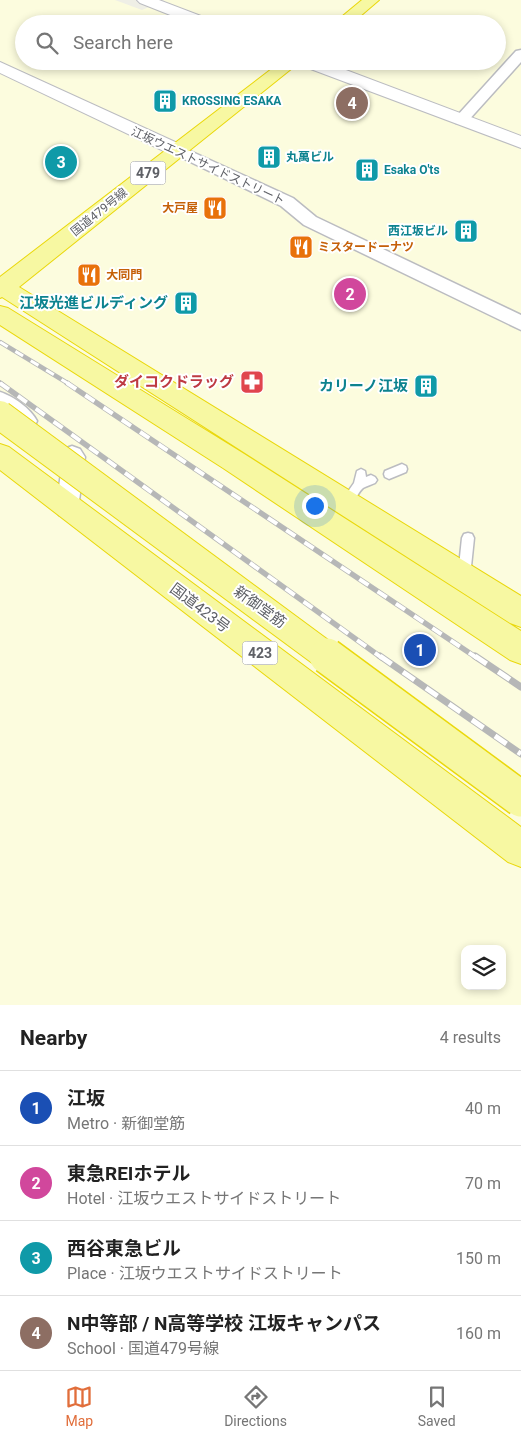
<!DOCTYPE html>
<meta charset="utf-8">
<style>
body{margin:0;font-family:Roboto,"Noto Sans JP",sans-serif;background:#f6f6f6;color:#222}
.controls{position:absolute;right:15px;bottom:15px;display:grid;overflow:hidden;border-radius:10px;box-shadow:0 2px 8px #0003}
.controls button{width:45px;height:45px;display:grid;place-items:center;padding:0;border:0;border-bottom:1px solid #e0e0e0;background:#fff;color:#222;font:25px sans-serif}
.you{position:absolute;left:314px;top:505px;width:18px;height:18px;margin:-12px;border:4px solid #fff;border-radius:50%;background:#1a73e8;box-shadow:0 0 0 8px #1a73e833}
.badge{display:grid;place-items:center;width:32px;height:32px;border-radius:50%;background:#e16e3b;color:#fff;font-size:16px;font-weight:700}
.pin{position:absolute;translate:-50% -50%;border:2px solid #fff;box-shadow:0 1px 5px #0006}
.list{margin:0;padding:0;list-style:none}
h2{display:flex;justify-content:space-between;align-items:center;height:65px;margin:0;padding:0 20px;font-size:21px}
h2 small{font-size:16px;font-weight:400;color:#767676}
.list li{display:grid;grid-template-columns:32px 1fr auto;gap:15px;align-items:center;box-sizing:border-box;height:75px;padding:0 20px;border-top:1px solid #e0e0e0}
.list b{display:block;font-size:19px;white-space:nowrap}
.list p{margin:0;font-size:16px;white-space:nowrap;color:#767676}
.list em{font-size:16px;font-style:normal;color:#767676}
.icon{flex:none;width:28px;height:28px;fill:none;stroke:currentColor;stroke-width:2;stroke-linecap:round;stroke-linejoin:round}
.map{position:relative;flex:none;width:521px;height:1005px;overflow:hidden}
.search{position:absolute;background:#fff;box-shadow:0 2px 8px #0003;left:15px;right:15px;top:15px;height:55px;display:flex;align-items:center;gap:12px;box-sizing:border-box;padding:0 18px;border-radius:28px;color:#767676;font-size:19px}
.sheet{height:365px;background:#fff}
nav{display:flex;justify-content:space-around;align-items:center;box-sizing:border-box;height:70px;border-top:1px solid #e0e0e0;background:#fff;font-size:14px;color:#767676}
nav a{display:grid;justify-items:center;gap:2px}
nav .on{color:#e16e3b}
.map>svg:first-child{display:block}
.commercial{fill:#fcfcde;fill-rule:evenodd}
.lines{fill:none;stroke-linecap:round;stroke-linejoin:round}
.service-casing{stroke:#bbbcc1;stroke-width:3}
.minor-casing{stroke:#bbbcc1;stroke-width:3}
.tertiary-casing{stroke:#bbbcc1;stroke-width:2}
.trunk-casing{stroke:#ead80c;stroke-width:2}
.service{fill:#fff;fill-rule:evenodd}
.minor{fill:#fff;fill-rule:evenodd}
.tertiary{fill:#fff;fill-rule:evenodd}
.trunk{fill:#f7f8a2;fill-rule:evenodd}
.rail-far2-casing{stroke:#b6b7b7;stroke-width:4.5}
.rail-far1-casing{stroke:#b6b7b7;stroke-width:5.5}
.rail-casing{stroke:#b6b7b7;stroke-width:7}
.rail-far2{stroke:#fff;stroke-width:3;stroke-dasharray:9;stroke-linecap:butt}
.rail-far1{stroke:#fff;stroke-width:4;stroke-dasharray:11;stroke-linecap:butt}
.rail{stroke:#fff;stroke-width:5;stroke-dasharray:14;stroke-linecap:butt}
.trunk-bridge-far1-casing{stroke:#ead80c;stroke-width:30;stroke-linecap:butt}
.trunk-bridge-casing{stroke:#ead80c;stroke-width:38;stroke-linecap:butt}
.trunk-bridge-far1{stroke:#f7f8a2;stroke-width:28}
.trunk-bridge{stroke:#f7f8a2;stroke-width:35}
.labels{text-anchor:middle;dominant-baseline:central;stroke-width:4;stroke-linejoin:round;paint-order:stroke}
.far-culture-label{font-size:12px;font-weight:bold;fill:#0d838f;stroke:#fff;text-anchor:start}
.far-street-label{font-size:12px;fill:#5e6066;stroke:#fff}
.far-food-label{font-size:12px;font-weight:bold;fill:#c56008;stroke:#fff;text-anchor:start}
.shield{fill:#fff;stroke:#8e9094;stroke-width:1}
.shield-label{font-size:14px;font-weight:bold;fill:#5e6066}
.culture-label{font-size:15px;font-weight:bold;fill:#0d838f;stroke:#fff;text-anchor:end}
.health-label{font-size:15px;font-weight:bold;fill:#be3a42;stroke:#fff;text-anchor:end}
.street-label{font-size:15px;fill:#5e6066;stroke:#fff}
</style>
<div class="map">
<svg width="521" height="1005" viewBox="0 0 521 1005">
<rect width="100%" height="100%" fill="#efefe6"/>
<!-- commercial -->
<path class="commercial" d="M0,0H115L142,10L165,0H521V1005H0ZM24,24H497V61H24ZM465,949H502V986H465Z"/>
<g class="lines">
<!-- service casing -->
<g class="service-casing">
<path id="service" d="M402,464L406,466L407,469L406,472L389,479L385,477L384,474L385,471Z
M361,469L365,471L366,477L371,475L375,477L377,480L375,483C371,485 366,486 363,488C355,495 354,510 342,506L340,503L354,483L357,471Z
M468,533L472,534L474,538L470,576L468,580L464,582L460,580L458,576L462,538L464,534Z"/>
</g>
<!-- minor casing -->
<g class="minor-casing">
<path id="minor" d="M521,50V62L466,123H456L454,120L456,117L516,51Z
M177,145L293,198L316,217L521,315V330L304,225L281,206L172,153L169,150Z
M0,392C13,396 31,409 37,421L34,427C20,432 11,420 0,411Z
M72,446L80,449L85,457L78,508L75,515L67,518L59,515L56,508L63,459L61,455L64,449Z"/>
</g>
<!-- tertiary casing -->
<g class="tertiary-casing">
<path id="tertiary" d="M137,0H159L214,21L216,24H193L140,3Z
M298,61H322L521,136V148L300,65Z
M0,62L184,146L186,150L184,154H170L0,73Z"/>
</g>
<!-- trunk casing -->
<g class="trunk-casing">
<path id="trunk" d="M362,0H379L351,24H333Z
M282,61H301L19,287L521,596V627L510,623L2,297L0,298V277Z
M0,306L8,308L241,452L521,631V664L510,660L223,468L0,325Z
M0,444L9,447L521,827V867L508,862L0,470Z"/>
</g>
<!-- service -->
<use href="#service" class="service"/>
<!-- minor -->
<use href="#minor" class="minor"/>
<!-- tertiary -->
<use href="#tertiary" class="tertiary"/>
<!-- trunk -->
<use href="#trunk" class="trunk"/>
<!-- rail-far2 casing -->
<g class="rail-far2-casing">
<path id="rail-far2" d="M0,342L69,384
M0,383L2,384"/>
</g>
<!-- rail-far1 casing -->
<g class="rail-far1-casing">
<path id="rail-far1" d="M0,383L382,658
M67,383L477,658"/>
</g>
<!-- rail casing -->
<g class="rail-casing">
<path id="rail" d="M380,656L521,754
M475,656L521,687"/>
</g>
<!-- rail-far2 -->
<use href="#rail-far2" class="rail-far2"/>
<!-- rail-far1 -->
<use href="#rail-far1" class="rail-far1"/>
<!-- rail -->
<use href="#rail" class="rail"/>
<!-- trunk-bridge-far1 casing -->
<g class="trunk-bridge-far1-casing">
<path id="trunk-bridge-far1" d="M0,415L329,658"/>
</g>
<!-- trunk-bridge casing -->
<g class="trunk-bridge-casing">
<path id="trunk-bridge" d="M327,656L521,799"/>
</g>
<!-- trunk-bridge-far1 -->
<use href="#trunk-bridge-far1" class="trunk-bridge-far1"/>
<!-- trunk-bridge -->
<use href="#trunk-bridge" class="trunk-bridge"/>
</g>
<!-- icons -->
<defs>
<g id="building-square" transform="scale(1.25)"><rect x="-9" y="-9" width="18" height="18" rx="4" fill="#0f9aa8" stroke="#fff"/><path d="M-4-6H4V6H1V3H-1V6H-4ZM-2.5-4.3h1.7v1.8h-1.7ZM.8-4.3h1.7v1.8H.8ZM-2.5-1h1.7V.8h-1.7ZM.8-1h1.7V.8H.8Z" fill="#fff"/></g>
<g id="restaurant-square" transform="scale(1.25)"><rect x="-9" y="-9" width="18" height="18" rx="4" fill="#e8710a" stroke="#fff"/><path d="M-5-6h1v4h1v-4h1v4h1v-4h1v5L-1.5 .5V6h-2V.5L-5-1ZM5-6V6H3V1.5H1.5Q1.5-4 5-6Z" fill="#fff"/></g>
<g id="pharmacy-square" transform="scale(1.25)"><rect x="-9" y="-9" width="18" height="18" rx="4" fill="#e0444e" stroke="#fff"/><path d="M-2-6h4v4h4v4h-4v4h-4v-4h-4v-4h4Z" fill="#fff"/></g>
</defs>
<g fill-rule="evenodd">
<use href="#building-square" x="165" y="101"/>
<use href="#building-square" x="269" y="157"/>
<use href="#building-square" x="367" y="170"/>
<use href="#restaurant-square" x="215" y="208"/>
<use href="#building-square" x="466" y="231"/>
<use href="#restaurant-square" x="301" y="247"/>
<use href="#restaurant-square" x="89" y="275"/>
<use href="#building-square" x="186" y="303"/>
<use href="#pharmacy-square" x="252" y="382"/>
<use href="#building-square" x="426" y="386"/>
</g>
<g class="labels">
<!-- far-culture labels -->
<g class="far-culture-label">
<text x="182" y="101">KROSSING ESAKA</text>
<text x="286" y="157">丸萬ビル</text>
<text x="384" y="170">Esaka O'ts</text>
<text x="448" y="231" text-anchor="end">西江坂ビル</text>
</g>
<!-- far-street labels -->
<g class="far-street-label">
<text transform="translate(208 166) rotate(25)">江坂ウエストサイドストリート</text>
<text transform="translate(99 212) rotate(-39)">国道479号線</text>
</g>
<!-- far-food labels -->
<g class="far-food-label">
<text x="198" y="208" text-anchor="end">大戸屋</text>
<text x="318" y="247">ミスタードーナツ</text>
<text x="106" y="275">大同門</text>
</g>
<!-- shield labels -->
<g class="shield">
<rect x="130.5" y="161.5" width="35" height="23" rx="4"/>
<rect x="242.5" y="641.5" width="35" height="23" rx="4"/>
</g>
<g class="shield-label">
<text x="148" y="173">479</text>
<text x="260" y="653">423</text>
</g>
<!-- culture labels -->
<g class="culture-label">
<text x="168" y="303">江坂光進ビルディング</text>
<text x="408" y="386">カリーノ江坂</text>
</g>
<!-- health labels -->
<g class="health-label">
<text x="234" y="382">ダイコクドラッグ</text>
</g>
<!-- street labels -->
<g class="street-label">
<text transform="translate(260 607) rotate(36)">新御堂筋</text>
<text transform="translate(200 608) rotate(37)">国道423号</text>
</g>
</g>
</svg>
<div class="controls">
<button><svg class="icon" aria-label="layers" viewBox="0 0 24 24"><path d="M12 4l9 5-9 5-9-5zM3 14l9 5 9-5"/></svg></button>
</div>
<div class="you"></div>
<div class="pin badge" style="left:420px;top:650px;background:#1a4fb4">1</div>
<div class="pin badge" style="left:350px;top:294px;background:#d1479c">2</div>
<div class="pin badge" style="left:61px;top:162px;background:#0f9aa8">3</div>
<div class="pin badge" style="left:352px;top:103px;background:#8d6e63">4</div>
<div class="search"><svg class="icon" aria-label="search" viewBox="0 0 24 24"><circle cx="10" cy="10" r="6"/><path d="M15 15l6 6"/></svg>Search here</div>
</div>
<section class="sheet">
<h2>Nearby<small>4 results</small></h2>
<ul class="list">
<li><span class="badge" style="background:#1a4fb4">1</span><div><b>江坂</b><p>Metro · 新御堂筋</p></div><em>40 m</em></li>
<li><span class="badge" style="background:#d1479c">2</span><div><b>東急REIホテル</b><p>Hotel · 江坂ウエストサイドストリート</p></div><em>70 m</em></li>
<li><span class="badge" style="background:#0f9aa8">3</span><div><b>西谷東急ビル</b><p>Place · 江坂ウエストサイドストリート</p></div><em>150 m</em></li>
<li><span class="badge" style="background:#8d6e63">4</span><div><b>N中等部 / N高等学校 江坂キャンパス</b><p>School · 国道479号線</p></div><em>160 m</em></li>
</ul>
</section>
<nav>
<a class="on"><svg class="icon" aria-label="map" viewBox="0 0 24 24"><path d="M3 6l6-2 6 2 6-2v14l-6 2-6-2-6 2zM9 4v14M15 6v14"/></svg>Map</a>
<a><svg class="icon" aria-label="directions" viewBox="0 0 24 24"><path d="M12 3l9 9-9 9-9-9zM9 14v-3h6M13 9l2 2-2 2"/></svg>Directions</a>
<a><svg class="icon" aria-label="saved" viewBox="0 0 24 24"><path d="M7 4h10v16l-5-4-5 4z"/></svg>Saved</a>
</nav>
